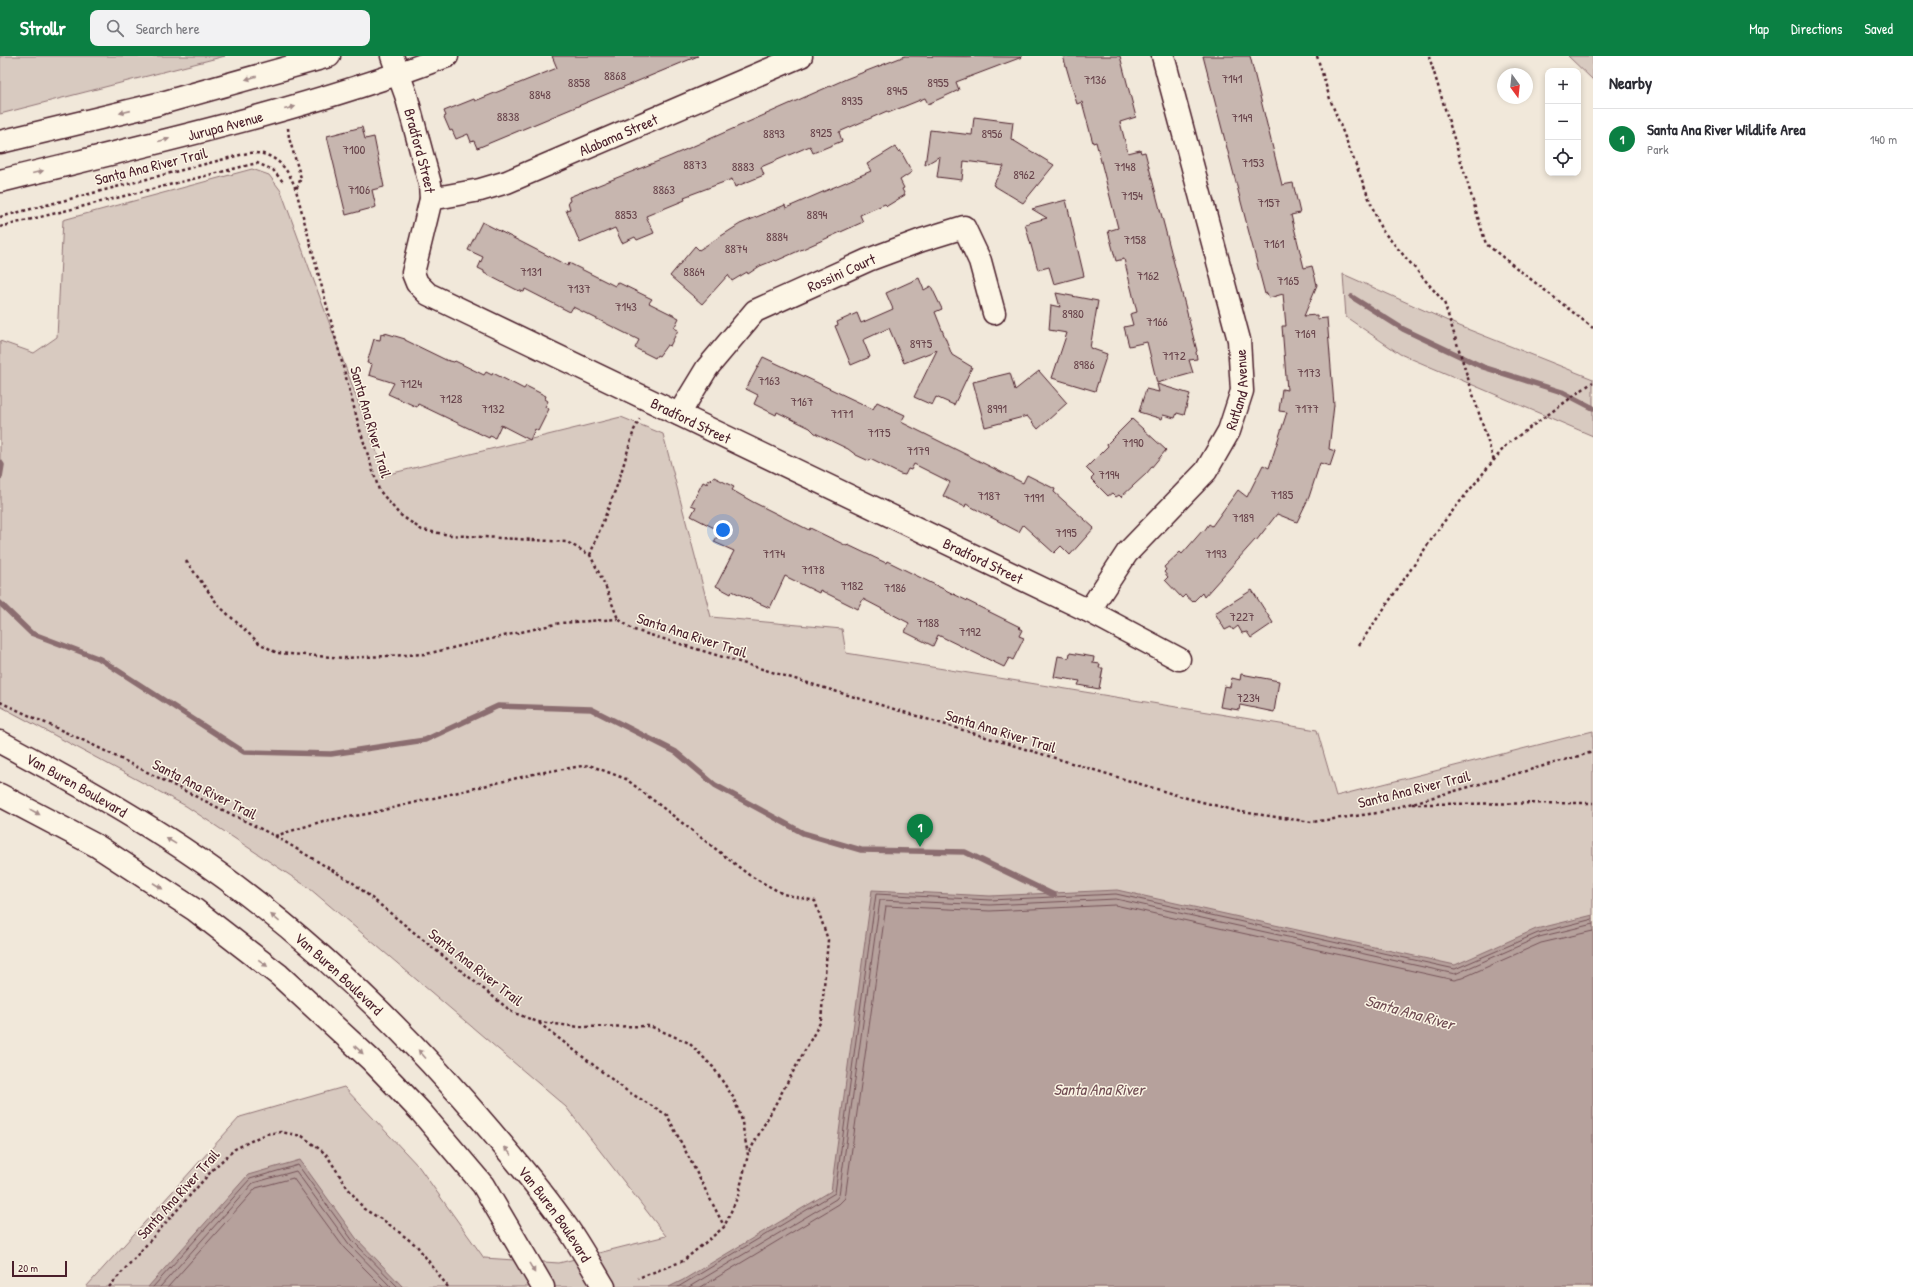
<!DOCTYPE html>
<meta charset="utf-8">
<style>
body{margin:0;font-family:"Patrick Hand",sans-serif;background:#f2f2f3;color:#2b2b33}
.controls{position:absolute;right:12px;top:12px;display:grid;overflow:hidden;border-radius:8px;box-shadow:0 2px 6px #0003}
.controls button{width:36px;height:36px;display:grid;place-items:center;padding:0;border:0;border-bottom:1px solid #e1e1e2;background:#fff;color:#2b2b33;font:20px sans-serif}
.compass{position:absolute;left:1497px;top:12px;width:36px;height:36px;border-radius:50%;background:#fff;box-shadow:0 2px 6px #0003;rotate:165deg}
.scale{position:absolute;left:12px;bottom:10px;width:55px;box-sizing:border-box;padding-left:4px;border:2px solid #4a1f2b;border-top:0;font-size:11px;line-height:14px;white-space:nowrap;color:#4a1f2b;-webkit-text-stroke:3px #fcf5e5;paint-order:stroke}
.you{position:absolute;left:723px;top:474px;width:14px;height:14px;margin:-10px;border:3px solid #fff;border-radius:50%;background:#1a73e8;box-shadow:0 0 0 6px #1a73e833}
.badge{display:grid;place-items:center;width:26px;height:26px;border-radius:50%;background:#0b8043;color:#fff;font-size:13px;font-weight:700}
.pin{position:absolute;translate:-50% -33px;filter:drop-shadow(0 1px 2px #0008)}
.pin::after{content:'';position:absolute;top:21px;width:14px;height:12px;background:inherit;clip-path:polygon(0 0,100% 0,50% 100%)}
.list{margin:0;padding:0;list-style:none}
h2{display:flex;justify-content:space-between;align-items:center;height:52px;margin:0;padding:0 16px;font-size:17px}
h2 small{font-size:13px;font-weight:400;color:#7c7c81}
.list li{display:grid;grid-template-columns:26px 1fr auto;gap:12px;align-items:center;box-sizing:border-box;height:60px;padding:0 16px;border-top:1px solid #e1e1e2}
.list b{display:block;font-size:15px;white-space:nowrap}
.list p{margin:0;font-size:13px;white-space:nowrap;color:#7c7c81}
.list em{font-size:13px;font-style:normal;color:#7c7c81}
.icon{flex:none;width:22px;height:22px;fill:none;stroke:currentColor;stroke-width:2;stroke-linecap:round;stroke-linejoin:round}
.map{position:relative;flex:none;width:1593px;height:1231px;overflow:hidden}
header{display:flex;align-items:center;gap:24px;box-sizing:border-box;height:56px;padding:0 20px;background:#0b8043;color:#fff}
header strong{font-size:19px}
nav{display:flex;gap:22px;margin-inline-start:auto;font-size:14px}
.search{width:280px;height:36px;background:#f2f2f3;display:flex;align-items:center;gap:10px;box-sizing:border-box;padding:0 14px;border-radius:8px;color:#7c7c81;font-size:15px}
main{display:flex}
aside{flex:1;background:#fff}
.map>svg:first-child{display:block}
.green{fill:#d8cac0;stroke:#917476}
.water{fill:#b6a19c;stroke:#8b6d6f}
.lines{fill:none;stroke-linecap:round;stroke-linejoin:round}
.shore{stroke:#755358;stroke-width:1}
.stream{stroke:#8b6d6f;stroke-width:5.5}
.building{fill:#c7b6af;stroke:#4a1f2b}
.minor-casing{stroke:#4a1f2b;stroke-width:25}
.secondary-casing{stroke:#4a1f2b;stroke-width:25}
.primary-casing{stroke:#4a1f2b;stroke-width:25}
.path{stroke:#4a1f2b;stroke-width:2.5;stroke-dasharray:3 3;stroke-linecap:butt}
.minor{stroke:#fcf5e5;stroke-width:22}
.secondary{stroke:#fcf5e5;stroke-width:22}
.primary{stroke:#fcf5e5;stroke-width:22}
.oneway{fill:#a38a88}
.labels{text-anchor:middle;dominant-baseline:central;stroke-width:3;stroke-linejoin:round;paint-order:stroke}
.number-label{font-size:13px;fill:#69454c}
.street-label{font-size:15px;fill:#4a1f2b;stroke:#fcf5e5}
.water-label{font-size:16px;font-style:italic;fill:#704c53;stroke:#fcf5e5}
</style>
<header>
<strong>Strollr</strong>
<div class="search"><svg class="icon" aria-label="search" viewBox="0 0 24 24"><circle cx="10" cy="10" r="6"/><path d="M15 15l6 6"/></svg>Search here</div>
<nav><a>Map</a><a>Directions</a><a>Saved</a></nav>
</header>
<main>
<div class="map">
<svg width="1593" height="1231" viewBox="0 0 1593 1231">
<rect width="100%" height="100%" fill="#f1e8da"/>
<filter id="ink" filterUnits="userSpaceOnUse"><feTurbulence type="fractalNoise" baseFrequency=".025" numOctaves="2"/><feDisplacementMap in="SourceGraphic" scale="8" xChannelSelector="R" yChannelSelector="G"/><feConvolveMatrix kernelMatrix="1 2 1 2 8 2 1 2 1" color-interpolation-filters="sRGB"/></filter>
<g filter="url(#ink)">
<!-- green -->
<path class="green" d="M0,0H225L0,58Z
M1568,0H1593V24Z
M252,113L269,119L281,135L385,419L621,361L663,378L711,561L842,573L846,597L1317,674L1336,740L1593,675V1231H86L240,1061L344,1031L419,1111L484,1202L559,1207L666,1180L566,1051L309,832L186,750L0,650V285L34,297L57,281L63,164Z
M1343,218L1457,269L1593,323V380L1400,298L1346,261Z"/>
<!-- water -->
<path class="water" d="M872,834L990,840L1117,834L1455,909L1536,873L1593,859V1231H669L683,1224L831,1135Z
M300,1104L356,1182L403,1231H148L248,1119Z"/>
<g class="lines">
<!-- shore -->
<path class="shore" d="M153,1231L250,1123L298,1109L353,1185L398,1231
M160,1231L253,1127L296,1115L349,1188L391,1231
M168,1231L256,1132L293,1122L344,1192L383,1231
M678,1231L835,1137L876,838L990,844L1116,838L1455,913L1538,877L1593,863
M689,1231L836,1143L839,1139L880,844L990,849L1116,843L1455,918L1539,881L1593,868
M701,1231L839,1148L845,1142L886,850L990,855L1115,849L1454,924L1462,922L1541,887L1593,875"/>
<!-- stream -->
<path class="stream" d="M1352,241L1403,273L1483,311L1562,336L1593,352
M0,406L2,409L0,421
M0,547L31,577L100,603L244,696L331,698L425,684L498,650L591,653L676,696L715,729L803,777L861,794L965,796L1054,839"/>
</g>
<!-- building -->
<path class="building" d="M552,0H698L480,91L477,92L474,85L471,86L468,78L456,83L452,74L450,75L444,61L446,60L444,55L474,43L475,45L557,12Z
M905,0L1022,1L956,26L959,34L928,48L925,42L888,57L887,55L839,76L842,85L813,97L810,90L761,111L764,119L735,131L732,123L684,141L685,144L646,160L654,177L637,184L635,181L622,187L615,172L580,187L566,154L570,153L568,146L570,145L569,141L671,100L846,23Z
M1063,0H1120L1136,61L1120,66L1128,97L1140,94L1141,97L1145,96L1197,295L1196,296L1197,303L1189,304L1193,317L1157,327L1147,286L1129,290L1124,271L1133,269L1130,258L1137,256L1124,203L1116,205L1108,175L1118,172L1096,86L1093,87L1082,46L1077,48Z
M1203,0H1250L1282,129L1293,127L1300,157L1291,159L1304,212L1312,210L1317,229L1304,260L1317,259V263L1327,262L1334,349L1329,393L1335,395L1330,410L1320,407L1309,441L1297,466L1277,458L1256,485L1255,484L1204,541L1202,537L1193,546L1185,539L1182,542L1165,524L1168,521L1164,516L1166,514L1164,511L1180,496L1182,498L1203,474L1204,475L1209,468L1212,470L1238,434L1247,441L1263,409L1269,412L1287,356L1279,355L1282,333L1287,334L1282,270H1286L1283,238L1269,242L1267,237L1265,238Z
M974,61L1013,66L1011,83L1054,109L1023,147L993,129L1004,110L964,105L962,124L937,121L940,100L925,109L930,74L972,79Z
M362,71L365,83L374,81L384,131L372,134L376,151L346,159L327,80Z
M895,91L898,96L900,94L912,116L900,124L904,132L902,133L905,139L887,150L885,148L860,159L863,166L776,205L775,204L760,210L748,218L747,216L732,225L728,219L702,248L670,220L695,190L699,194L740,168L785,149L786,152L871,115L867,108Z
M1066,144L1084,220L1054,228L1049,211L1038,214L1025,168L1047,162L1032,153Z
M482,166L568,210L569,207L615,230L617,226L652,243L649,247L679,262L674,272L678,274L670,290L667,289L659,300L657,299L655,302L635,292L639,284L573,251L570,256L525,233L524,236L517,234L484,217V215L478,212L483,201L468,194Z
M919,222L924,234L931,230L942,253L935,256L952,299L972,311L954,349L936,341L932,349L914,341L937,294L904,307L889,272L863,284L870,301L851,309L835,270L838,269L837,266L857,257L861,267L893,253L886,237Z
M1056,237L1098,245L1090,292L1107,298L1095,335L1052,322L1067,277L1049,274L1051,249L1060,251Z
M385,277L405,283V284L446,304L454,306L455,305L484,319L486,316L492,319L493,317L524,333L526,330L546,340L545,343L548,345L545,351L549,353L538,375L535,373L530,384L501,369L495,382L490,380L489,382L418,348L417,351L388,338L394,327L369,319L372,308L367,307L374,283L380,284L381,278L385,279Z
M763,301L873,353L877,346L905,359L901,366L1023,427L1027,419L1055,433L1054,436L1094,472L1070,499L1061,490L1054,497L1023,469L1019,476L966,448L965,451L943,440L950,426L914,408L911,414L908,413L905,419L900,418L870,403L869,405L856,399L848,393L815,377L810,372L777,356L776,359L754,348L758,339L746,333Z
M1039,315L1067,347L1038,373L1027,360L985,371L973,326L1010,317L1015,334Z
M1157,328L1190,338L1184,359L1177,357L1175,362L1163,359L1162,363L1139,356L1146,333L1159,336Z
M1132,363L1166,394L1146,418L1121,441L1119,439L1116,441L1112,437L1108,440L1091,423L1094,420L1086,412L1108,390L1107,388Z
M714,421L734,431L732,434L753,446L809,474L810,472L847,490L848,489L886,507L887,505L1020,571L1019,572L1022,574L1019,580L1024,582L1013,604L1009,602L1004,611L938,579L933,590L905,576L909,567L863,543L858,553L820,534L819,537L785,520L770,552L732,535L731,538L716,530L734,495L714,486L720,475L691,460L696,451L691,449L703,426L707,428L710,422L712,424Z
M1252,534L1273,567L1251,582L1247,576L1242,577L1238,570L1233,574L1231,571L1225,574L1215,557Z
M1070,597L1094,601L1093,607L1100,608L1099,612H1103L1099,633L1078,629L1080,625L1054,621L1058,600L1069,602Z
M1241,618L1279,625L1274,656L1240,649L1239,654L1220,651L1224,630L1230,631L1232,622L1240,624Z"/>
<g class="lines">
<!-- minor casing -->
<g class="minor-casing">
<g id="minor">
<path id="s1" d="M392,0L406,39L430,128L431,143L413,217L417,227L428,238L1089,555L1179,603"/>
<path id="s2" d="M431,143L480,134L507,126L801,0"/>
<path id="s3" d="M679,358L707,312L755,255L868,204L922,184L964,171L980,205L994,257"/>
<path id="s4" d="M1089,555L1127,497L1206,415L1229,375L1242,335L1239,284L1163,0"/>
</g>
</g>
<!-- secondary casing -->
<g class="secondary-casing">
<g id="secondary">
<path d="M0,86L158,48L329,0"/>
<path id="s5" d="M0,125C150,88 302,55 447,0"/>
</g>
</g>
<!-- primary casing -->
<g class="primary-casing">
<g id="primary">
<path id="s6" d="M0,686C62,719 123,753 182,792C298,869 400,968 490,1074C516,1105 544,1137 567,1171C580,1190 592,1211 604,1231"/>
<path d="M0,739L97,790L195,854L279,919L371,1004L421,1056L483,1129L543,1231"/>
</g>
</g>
<!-- path -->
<path class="path" d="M1317,0L1330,43L1381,173L1444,246L1494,405
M1429,0L1486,188L1593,272
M288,72L289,82L301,122L296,134
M120,116L123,129
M0,161L248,97C274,95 288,111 296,134L360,374L379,434L399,458L422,474L450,479L567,486L590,499L605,529L618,563L634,574L1183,741L1241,756L1312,766L1377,757L1593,696
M0,171L257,107L273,114L284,127
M590,499L618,427L634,374L640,363
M186,505L219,550L259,587L277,597L345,602L426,598L560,567L618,563
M1359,589L1442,468L1507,388L1593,326
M0,646L91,688L275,780L352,826L512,956L538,966L580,971L650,970L689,987L713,1011L733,1041L741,1061L748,1099L738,1140L724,1171L683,1205L638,1222
M1412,748L1593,747
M275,780L323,765L367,758L538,717L589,709L626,723L749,819L783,838L815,845L828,884L821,965L748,1098
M539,967L627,1035L667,1059L724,1170
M109,1231L215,1111L235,1093L265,1078L281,1076L302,1080L326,1098L347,1131L364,1153L386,1166L417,1190L448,1231"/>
<!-- minor -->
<use href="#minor" class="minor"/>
<!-- secondary -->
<use href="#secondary" class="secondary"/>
<!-- primary -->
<use href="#primary" class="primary"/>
</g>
<!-- one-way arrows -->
<defs><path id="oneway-solid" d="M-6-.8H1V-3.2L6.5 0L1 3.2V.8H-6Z"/></defs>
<g class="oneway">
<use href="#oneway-solid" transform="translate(251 22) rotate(164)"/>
<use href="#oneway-solid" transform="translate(290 52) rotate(-15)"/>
<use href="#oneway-solid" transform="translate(125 56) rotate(167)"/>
<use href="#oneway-solid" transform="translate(164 84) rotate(-14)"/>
<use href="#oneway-solid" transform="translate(38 116) rotate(-14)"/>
<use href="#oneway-solid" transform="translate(35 756) rotate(29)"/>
<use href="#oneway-solid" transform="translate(171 785) rotate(-148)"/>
<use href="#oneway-solid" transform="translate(158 830) rotate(33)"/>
<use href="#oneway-solid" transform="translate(275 862) rotate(-140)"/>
<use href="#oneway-solid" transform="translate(263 907) rotate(38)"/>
<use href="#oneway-solid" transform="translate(359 994) rotate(43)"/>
<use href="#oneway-solid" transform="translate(422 998) rotate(-132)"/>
<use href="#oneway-solid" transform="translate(508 1095) rotate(-130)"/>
<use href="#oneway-solid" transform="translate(532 1212) rotate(60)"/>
</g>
</g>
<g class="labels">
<!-- number labels -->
<g class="number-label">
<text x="615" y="19">8868</text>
<text x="1232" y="22">7141</text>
<text x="1095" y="23">7136</text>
<text x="579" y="26">8858</text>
<text x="938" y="26">8955</text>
<text x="897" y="34">8945</text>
<text x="540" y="38">8848</text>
<text x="852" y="44">8935</text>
<text x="508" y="60">8838</text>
<text x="1242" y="61">7149</text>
<text x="821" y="76">8925</text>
<text x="774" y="77">8893</text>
<text x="992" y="77">8956</text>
<text x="354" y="93">7100</text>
<text x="1253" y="106">7153</text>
<text x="695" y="108">8873</text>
<text x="743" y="110">8883</text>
<text x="1125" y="110">7148</text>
<text x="1024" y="118">8962</text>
<text x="359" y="133">7106</text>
<text x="664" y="133">8863</text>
<text x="1132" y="139">7154</text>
<text x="1269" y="146">7157</text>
<text x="626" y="158">8853</text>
<text x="817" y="158">8894</text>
<text x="777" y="180">8884</text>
<text x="1135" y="183">7158</text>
<text x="1274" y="187">7161</text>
<text x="736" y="192">8874</text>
<text x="531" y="215">7131</text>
<text x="694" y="215">8864</text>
<text x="1148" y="219">7162</text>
<text x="1288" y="224">7165</text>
<text x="579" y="232">7137</text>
<text x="626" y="250">7143</text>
<text x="1073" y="257">8980</text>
<text x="1157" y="265">7166</text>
<text x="1305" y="277">7169</text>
<text x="921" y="287">8975</text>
<text x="1174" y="299">7172</text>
<text x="1084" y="308">8986</text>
<text x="1309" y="316">7173</text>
<text x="769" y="324">7163</text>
<text x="411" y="327">7124</text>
<text x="451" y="342">7128</text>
<text x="802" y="345">7167</text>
<text x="493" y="352">7132</text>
<text x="997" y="352">8991</text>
<text x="1307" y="352">7177</text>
<text x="842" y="357">7171</text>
<text x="879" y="376">7175</text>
<text x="1133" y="386">7190</text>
<text x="918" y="394">7179</text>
<text x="1109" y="418">7194</text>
<text x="1282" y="438">7185</text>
<text x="989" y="439">7187</text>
<text x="1034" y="441">7191</text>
<text x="1243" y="461">7189</text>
<text x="1066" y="476">7195</text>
<text x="774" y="497">7174</text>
<text x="1216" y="497">7193</text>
<text x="813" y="513">7178</text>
<text x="852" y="529">7182</text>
<text x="895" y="531">7186</text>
<text x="1242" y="560">7227</text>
<text x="928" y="566">7188</text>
<text x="970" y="575">7192</text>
<text x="1248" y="641">7234</text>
</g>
<!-- street labels -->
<g class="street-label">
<text stroke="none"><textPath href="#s5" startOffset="232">Jurupa Avenue</textPath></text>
<text stroke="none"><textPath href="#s2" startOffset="199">Alabama Street</textPath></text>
<text stroke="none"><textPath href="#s1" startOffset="99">Bradford Street</textPath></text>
<text transform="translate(151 110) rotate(-14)">Santa Ana River Trail</text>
<text stroke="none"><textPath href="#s3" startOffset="223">Rossini Court</textPath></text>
<text stroke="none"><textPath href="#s4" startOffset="272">Rutland Avenue</textPath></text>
<text stroke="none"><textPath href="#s1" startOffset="543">Bradford Street</textPath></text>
<text transform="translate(371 366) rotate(74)">Santa Ana River Trail</text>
<text stroke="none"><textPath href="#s1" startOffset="867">Bradford Street</textPath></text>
<text transform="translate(692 579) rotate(18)">Santa Ana River Trail</text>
<text transform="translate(1001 675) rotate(17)">Santa Ana River Trail</text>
<text stroke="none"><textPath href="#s6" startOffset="88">Van Buren Boulevard</textPath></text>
<text transform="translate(205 733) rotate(27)">Santa Ana River Trail</text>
<text transform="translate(1414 733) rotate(-14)">Santa Ana River Trail</text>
<text transform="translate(476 911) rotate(38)">Santa Ana River Trail</text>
<text stroke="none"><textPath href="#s6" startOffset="412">Van Buren Boulevard</textPath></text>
<text transform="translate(178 1138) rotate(-48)">Santa Ana River Trail</text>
<text stroke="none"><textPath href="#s6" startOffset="736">Van Buren Boulevard</textPath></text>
</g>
<!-- water labels -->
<g class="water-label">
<text transform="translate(1410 956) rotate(16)">Santa Ana River</text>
<text x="1099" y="1033">Santa Ana River</text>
</g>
</g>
</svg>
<div class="controls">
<button>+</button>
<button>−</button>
<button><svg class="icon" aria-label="locate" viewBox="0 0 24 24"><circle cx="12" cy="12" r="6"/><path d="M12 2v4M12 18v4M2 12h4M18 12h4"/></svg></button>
</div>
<svg class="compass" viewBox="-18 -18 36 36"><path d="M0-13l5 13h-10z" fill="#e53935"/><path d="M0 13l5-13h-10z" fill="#7c7c81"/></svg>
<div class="scale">20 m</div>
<div class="you"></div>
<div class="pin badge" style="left:920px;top:791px">1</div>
</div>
<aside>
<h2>Nearby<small></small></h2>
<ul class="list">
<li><span class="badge">1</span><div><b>Santa Ana River Wildlife Area</b><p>Park</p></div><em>140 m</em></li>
</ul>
</aside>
</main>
